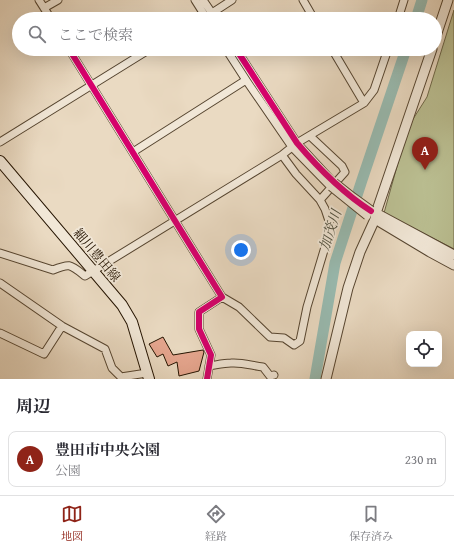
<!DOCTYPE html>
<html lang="ja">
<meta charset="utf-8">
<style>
body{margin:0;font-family:"Gentium Book Plus","Noto Serif JP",serif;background:#f7f7f7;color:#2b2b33}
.controls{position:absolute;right:12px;bottom:12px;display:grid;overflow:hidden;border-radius:8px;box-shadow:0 4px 16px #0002}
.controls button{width:36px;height:36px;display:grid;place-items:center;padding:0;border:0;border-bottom:1px solid #e1e1e2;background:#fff;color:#2b2b33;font:20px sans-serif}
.you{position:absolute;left:241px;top:250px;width:14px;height:14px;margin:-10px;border:3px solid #fff;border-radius:50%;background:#1a73e8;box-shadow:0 0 0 6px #1a73e833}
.badge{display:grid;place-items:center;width:26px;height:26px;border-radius:50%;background:#8f2418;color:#fff;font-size:13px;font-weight:700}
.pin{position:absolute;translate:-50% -33px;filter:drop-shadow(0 1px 2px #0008)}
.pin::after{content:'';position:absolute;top:21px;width:14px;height:12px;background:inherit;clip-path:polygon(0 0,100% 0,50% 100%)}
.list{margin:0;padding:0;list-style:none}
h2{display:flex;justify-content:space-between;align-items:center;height:52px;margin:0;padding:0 16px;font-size:17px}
h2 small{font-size:13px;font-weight:400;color:#7c7c81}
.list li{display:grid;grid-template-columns:26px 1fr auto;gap:12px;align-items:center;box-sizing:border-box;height:56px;margin:0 8px 8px;padding:0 8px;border:1px solid #e1e1e2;border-radius:8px}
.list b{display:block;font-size:15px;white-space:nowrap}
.list p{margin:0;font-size:13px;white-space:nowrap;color:#7c7c81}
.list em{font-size:13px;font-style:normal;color:#7c7c81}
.icon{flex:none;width:22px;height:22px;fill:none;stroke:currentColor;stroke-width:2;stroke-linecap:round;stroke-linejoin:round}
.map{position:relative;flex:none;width:454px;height:379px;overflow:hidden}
.search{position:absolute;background:#fff;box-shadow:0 4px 16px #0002;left:12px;right:12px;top:12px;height:44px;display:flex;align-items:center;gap:10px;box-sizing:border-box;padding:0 14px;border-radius:22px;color:#7c7c81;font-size:15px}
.sheet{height:116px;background:#fff}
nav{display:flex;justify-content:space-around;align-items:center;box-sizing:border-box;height:56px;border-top:1px solid #e1e1e2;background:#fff;font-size:11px;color:#7c7c81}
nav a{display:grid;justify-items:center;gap:2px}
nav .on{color:#8f2418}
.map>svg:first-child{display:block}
.green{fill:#babe91;stroke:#6f6848}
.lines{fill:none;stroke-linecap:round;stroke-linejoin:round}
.river{stroke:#98bbb1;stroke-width:11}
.building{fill:#e6a68f;stroke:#241300}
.minor-casing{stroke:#564530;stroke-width:9}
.tertiary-casing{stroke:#564530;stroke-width:11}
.secondary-casing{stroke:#241300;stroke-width:12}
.minor{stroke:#f1e7d7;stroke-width:7}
.tertiary{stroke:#f1e7d7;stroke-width:9}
.secondary{stroke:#f1e7d7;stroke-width:10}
.minor-bridge-casing{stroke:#564530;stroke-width:9;stroke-linecap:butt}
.tertiary-bridge-casing{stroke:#564530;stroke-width:11;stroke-linecap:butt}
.minor-bridge{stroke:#f1e7d7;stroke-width:7}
.tertiary-bridge{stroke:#f1e7d7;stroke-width:9}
.cycleway-casing{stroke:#f1e7d7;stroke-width:8}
.cycleway{stroke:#d6006c;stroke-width:6}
.labels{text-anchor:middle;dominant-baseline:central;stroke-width:3.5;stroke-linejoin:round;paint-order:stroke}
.street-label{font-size:13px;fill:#241300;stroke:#f1e7d7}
.water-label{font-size:14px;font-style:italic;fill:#4d4e3e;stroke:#f1e7d7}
</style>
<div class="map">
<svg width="454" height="379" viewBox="0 0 454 379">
<rect width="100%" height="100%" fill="#eadac2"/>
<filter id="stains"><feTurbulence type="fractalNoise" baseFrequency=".005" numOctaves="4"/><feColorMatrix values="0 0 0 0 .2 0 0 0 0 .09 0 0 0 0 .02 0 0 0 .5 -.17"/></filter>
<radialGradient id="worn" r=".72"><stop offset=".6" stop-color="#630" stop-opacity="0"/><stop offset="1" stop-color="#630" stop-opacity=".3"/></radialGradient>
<!-- green -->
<path class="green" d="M454,10V249L384,213L408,127L427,97Z"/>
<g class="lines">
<!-- river -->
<path class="river" d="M416,19L422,0
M315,379L335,263L362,180L406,49"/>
</g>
<!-- building -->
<path class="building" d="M163,337L173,355L203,350L204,352L199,371L179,376L177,362L168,366L163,354L157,357L149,344Z"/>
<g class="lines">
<!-- minor casing -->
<g class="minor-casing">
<path id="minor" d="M39,0L51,19
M195,0L207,19
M203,0L216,19
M303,0L314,19
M44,8L58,0
M212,13L232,0
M398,19L404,0
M69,49L222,297L199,312V329L211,355L207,379
M226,49L246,80L292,147L331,187
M236,49L297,143L334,183
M332,49L364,103
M0,142L150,49
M297,143L364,103L374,90L388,49
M133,152L246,80
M282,155L296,174L320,200L345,172L342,166L310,136
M0,253L53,270C70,263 70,264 85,276L282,155L292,147
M0,283L62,326L105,349L112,368L121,377L147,373
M222,297L239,307L270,337L284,338L294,345L300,341L307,307L331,227L325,209L320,200
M0,333L44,354L62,326
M209,366C216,365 224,363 231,363C242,362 253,366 263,367L270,376L274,375"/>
</g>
<!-- tertiary casing -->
<g class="tertiary-casing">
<path id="tertiary" d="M435,39L448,0
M372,211L454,255
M380,222L430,252L454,265
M326,379L348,288L360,252L375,219L376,213L432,49"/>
</g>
<!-- secondary casing -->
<g class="secondary-casing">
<path id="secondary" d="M0,161L122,305L132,322L149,379"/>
</g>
<!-- minor -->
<use href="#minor" class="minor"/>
<!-- tertiary -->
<use href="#tertiary" class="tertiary"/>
<!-- secondary -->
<use href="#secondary" class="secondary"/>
<!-- minor-bridge casing -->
<g class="minor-bridge-casing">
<path id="minor-bridge" d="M331,187L367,216"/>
</g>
<!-- tertiary-bridge casing -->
<g class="tertiary-bridge-casing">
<path id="tertiary-bridge" d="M334,183L353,198L371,211"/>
</g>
<!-- minor-bridge -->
<use href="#minor-bridge" class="minor-bridge"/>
<!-- tertiary-bridge -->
<use href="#tertiary-bridge" class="tertiary-bridge"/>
<!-- cycleway casing -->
<g class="cycleway-casing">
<path id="cycleway" d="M69,49L222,297L199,312V329L211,355L207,379
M236,49L297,143C319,169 343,193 371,211"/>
</g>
<!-- cycleway -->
<use href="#cycleway" class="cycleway"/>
</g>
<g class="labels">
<!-- street labels -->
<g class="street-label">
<text transform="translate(97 255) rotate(50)">細川豊田線</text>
</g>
<!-- water labels -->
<g class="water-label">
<text transform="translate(330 230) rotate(-72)">加茂川</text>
</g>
</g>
<rect width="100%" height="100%" filter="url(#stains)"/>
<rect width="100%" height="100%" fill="url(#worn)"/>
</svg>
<div class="controls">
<button><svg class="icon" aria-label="locate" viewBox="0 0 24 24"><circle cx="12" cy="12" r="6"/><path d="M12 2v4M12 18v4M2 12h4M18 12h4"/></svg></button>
</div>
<div class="you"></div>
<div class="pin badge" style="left:425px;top:170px">A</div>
<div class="search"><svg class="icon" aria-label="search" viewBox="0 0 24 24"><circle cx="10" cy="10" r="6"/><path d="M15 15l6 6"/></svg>ここで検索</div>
</div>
<section class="sheet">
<h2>周辺<small></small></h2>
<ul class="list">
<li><span class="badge">A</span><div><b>豊田市中央公園</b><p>公園</p></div><em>230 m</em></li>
</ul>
</section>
<nav>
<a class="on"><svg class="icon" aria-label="map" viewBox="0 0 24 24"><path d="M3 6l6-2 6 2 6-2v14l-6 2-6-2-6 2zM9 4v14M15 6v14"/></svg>地図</a>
<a><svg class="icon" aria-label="directions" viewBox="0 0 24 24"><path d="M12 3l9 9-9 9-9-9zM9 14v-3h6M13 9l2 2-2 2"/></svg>経路</a>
<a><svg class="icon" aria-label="saved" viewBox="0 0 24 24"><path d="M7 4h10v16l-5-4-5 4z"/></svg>保存済み</a>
</nav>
